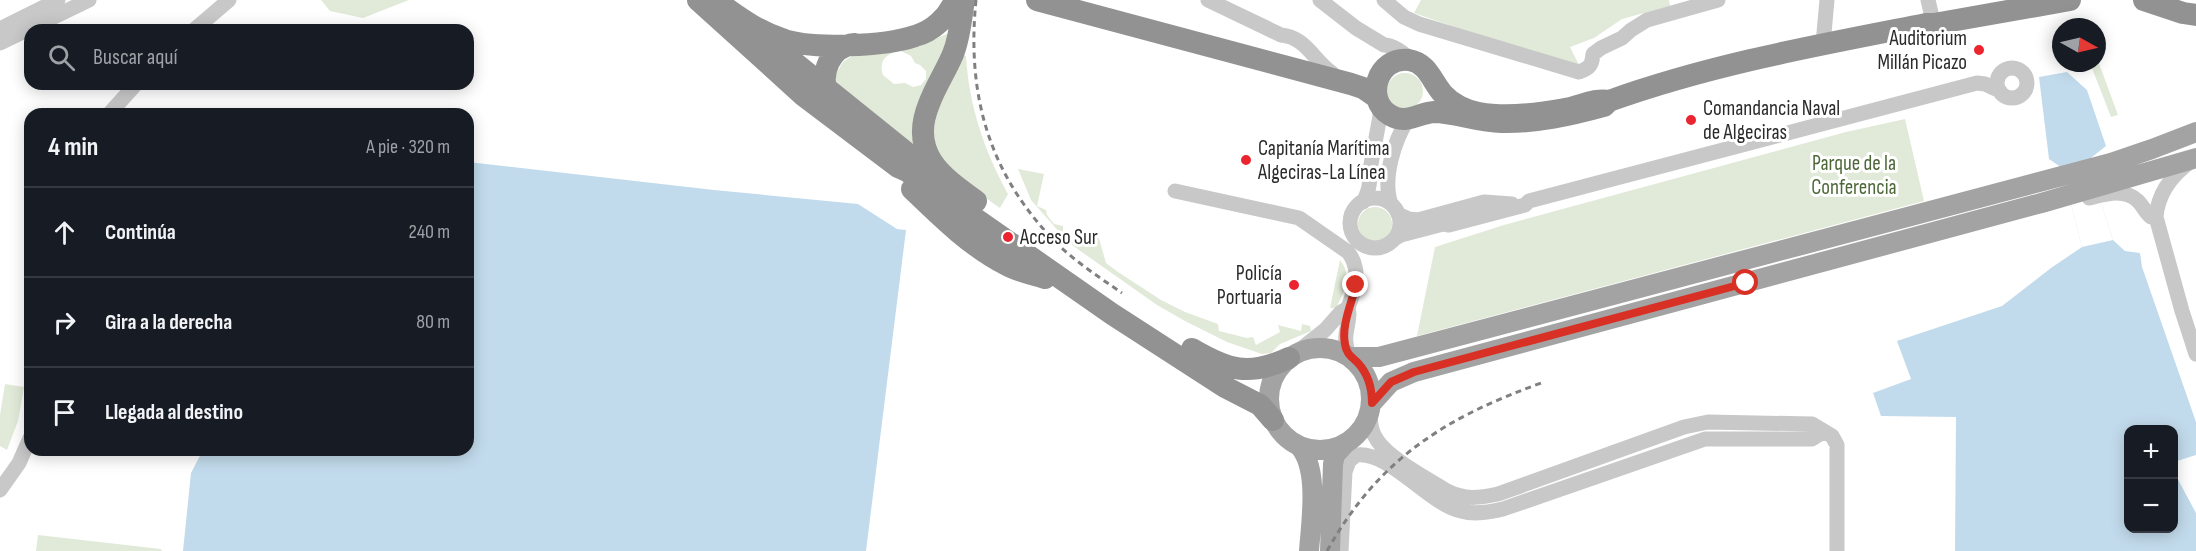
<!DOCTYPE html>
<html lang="es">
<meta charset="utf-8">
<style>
body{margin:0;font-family:"Sofia Sans Condensed",sans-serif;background:#20242c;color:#f1f3f6}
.controls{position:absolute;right:18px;bottom:18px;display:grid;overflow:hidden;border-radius:12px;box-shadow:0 3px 15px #0003}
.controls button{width:54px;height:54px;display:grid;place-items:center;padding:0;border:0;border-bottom:2px solid #363941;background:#171b24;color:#f1f3f6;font:30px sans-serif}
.compass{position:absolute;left:2052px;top:18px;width:54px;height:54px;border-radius:50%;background:#171b24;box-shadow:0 3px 15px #0003;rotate:98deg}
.stop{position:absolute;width:18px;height:18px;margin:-14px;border:4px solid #d93025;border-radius:50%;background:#fff}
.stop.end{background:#d93025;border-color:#fff;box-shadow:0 2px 6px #0008}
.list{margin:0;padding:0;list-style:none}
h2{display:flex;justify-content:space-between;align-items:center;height:78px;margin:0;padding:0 24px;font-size:26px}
h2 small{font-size:20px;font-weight:400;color:#9ea1a6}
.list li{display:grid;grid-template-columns:39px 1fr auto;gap:18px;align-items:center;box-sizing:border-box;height:90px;padding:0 24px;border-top:2px solid #363941}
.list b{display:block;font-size:22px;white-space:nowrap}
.list em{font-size:20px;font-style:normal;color:#9ea1a6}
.icon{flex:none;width:33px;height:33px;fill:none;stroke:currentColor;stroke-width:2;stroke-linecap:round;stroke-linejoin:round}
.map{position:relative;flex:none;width:2196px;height:551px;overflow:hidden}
.search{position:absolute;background:#171b24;box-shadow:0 3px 15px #0003;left:24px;top:24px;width:450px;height:66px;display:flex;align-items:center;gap:15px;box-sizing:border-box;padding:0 21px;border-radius:18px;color:#9ea1a6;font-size:22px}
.panel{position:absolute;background:#171b24;box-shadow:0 3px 15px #0003;left:24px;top:108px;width:450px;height:348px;border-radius:18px}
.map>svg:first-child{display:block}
.green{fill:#e1ead8;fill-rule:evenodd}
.water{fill:#c2dbec}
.pier{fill:#fff}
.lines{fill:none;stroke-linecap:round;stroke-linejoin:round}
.minor{stroke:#c8c8c8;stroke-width:15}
.major{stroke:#a3a3a3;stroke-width:20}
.highway{stroke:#929292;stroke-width:22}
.rail{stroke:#808080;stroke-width:3;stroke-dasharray:6 4.5;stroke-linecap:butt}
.route{stroke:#d93025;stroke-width:8}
.poi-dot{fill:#eb242f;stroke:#fff;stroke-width:2}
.labels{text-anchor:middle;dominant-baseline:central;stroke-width:6;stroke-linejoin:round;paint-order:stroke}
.poi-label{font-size:21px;fill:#2b2b2b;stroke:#fff;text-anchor:start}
.park-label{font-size:21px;fill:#4d6838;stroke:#fff}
</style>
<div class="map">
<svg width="2196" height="551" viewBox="0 0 2196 551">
<rect width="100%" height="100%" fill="#fff"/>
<!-- green -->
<path class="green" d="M321,0H409L363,18L330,11Z
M1421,0H1669L1670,6L1622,19L1594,38L1570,47L1579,65L1495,41L1414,13Z
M949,33L914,142L912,152L833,79L843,62L854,54L918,46ZM901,51L911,56L915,63L920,65L926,71V79L921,85L913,87L905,83L894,84L883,75C878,60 887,53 901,51Z
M964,55L966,56C969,106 984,150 1008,194L1000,208L983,196L984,193C970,184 955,173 944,161C918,132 950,83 964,55Z
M2097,58L2118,115L2111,117L2090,63H2097Z
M1387 91a18 18 0 1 1 36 0a18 18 0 1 1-36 0Z
M1905,119L1924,201L1417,336L1435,247L1504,225L1846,132Z
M1018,169L1044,174L1037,206L1046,210L1047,215L1054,224L1063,226V235L1093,241L1098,235L1106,263L1118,272L1161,300L1185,312L1218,324L1219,331L1247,338L1253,337L1256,345L1280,332L1278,325L1301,331L1302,324L1310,326L1311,331L1280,344L1271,353L1262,354L1227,342L1185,321L1157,305L1069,243L1031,200Z
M1358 224a17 17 0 1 1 34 0a17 17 0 1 1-34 0Z
M1340,260C1353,276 1344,292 1336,308H1330Z
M5,384L24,387L18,421L7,450L0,446V415Z
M38,535L161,549L162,551H36Z"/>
<!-- water -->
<path class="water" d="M2067,72L2087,90L2106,146L2087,161L2113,240L2125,251L2140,253L2142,267L2196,422V455L2174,462V430H2128V528H2174V472L2196,513V551H1955L1956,417L1881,416L1873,393L1911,379L1897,341L2002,306L2051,268L2082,247L2062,168L2049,159L2039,77Z
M468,162L714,190L858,204L897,229L906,230L866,551H183L191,473L203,450H468Z"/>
<!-- pier -->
<path class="pier" d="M2087,161L2113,240L2082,247L2062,168Z"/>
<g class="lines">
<!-- minor -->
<path class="minor" d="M1208,0L1281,35C1306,37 1314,61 1332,73
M1320,0L1356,28L1384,45C1394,45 1404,54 1412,60
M1384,0L1404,17L1419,24L1579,72C1590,68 1592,65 1593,54L1601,48L1622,38L1631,30L1647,20L1718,0
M1928,0L1932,17
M0,29L58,0
M194,30L229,0
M0,43L89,0
M1823,44L1827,0
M1997 83a15 15 0 1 1 30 0a15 15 0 1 1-30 0Z
M109,114L136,84
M1175,191L1299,218L1348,252C1361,269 1356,286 1349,305C1347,312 1349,307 1349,314C1348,331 1342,337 1349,355
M2089,198C2106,194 2124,188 2138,201C2143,206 2145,212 2151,217H2156C2158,193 2171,176 2190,162
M1350 223a25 25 0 1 1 50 0a25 25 0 1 1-50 0Z
M1363,202C1368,193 1371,185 1369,175L1380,116L1379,104
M1391,204C1382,179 1394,141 1408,119
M1398,214L1409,219L1418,220L1484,202L1512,204
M2156,217L2182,311L2196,354
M1394,239L1401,235L1443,224L1449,225L1525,205L1529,201L1977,83L1985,84L2000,91
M1296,353L1325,330L1341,312L1348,308
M1370,413C1370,423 1371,432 1377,440C1388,458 1428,479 1447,491C1465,500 1479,498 1498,494L1684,427L1708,422L1812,424L1832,436L1837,445V551
M0,490L19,463L30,438
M1341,551L1345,472L1349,461L1356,455C1389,450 1428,504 1461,511C1475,515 1490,512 1503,509L1705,439H1812L1823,432"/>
<!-- major -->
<path class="major" d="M1269 399a51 51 0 1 1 102 0a51 51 0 1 1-102 0Z
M1351,357H1379L2111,163L2152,149L2196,132
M1372,403L1391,382L1414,372L2045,202L2196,158
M1298,445C1320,467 1311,522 1309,551
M1330,551L1333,464L1335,455L1345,444"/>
<!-- highway -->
<path class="highway" d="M698,0L804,96L898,167L907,171L1112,314L1225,387L1260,405L1273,420
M964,0C961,18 960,37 953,54C946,71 935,87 929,104C909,153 941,176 976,201
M1037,0L1351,84L1363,88L1376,97
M2144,0L2183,13L2196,15
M722,5C741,19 760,32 782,39C810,50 886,46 915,36C933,31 948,17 955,0
M764,38L928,170
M828,95C819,74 830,46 855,44
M1609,101C1595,98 1579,107 1565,109C1538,114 1506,118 1479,113C1466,111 1452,104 1443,94C1432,82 1428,63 1409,60C1377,56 1364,100 1390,115C1406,125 1418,113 1434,112C1454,112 1479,122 1501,122C1536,123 1571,115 1604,106L1609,101C1712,64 1819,45 1926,24H1934L2070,0
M912,189C940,216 970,246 1005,264C1017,271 1032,274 1045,278
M1192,349C1228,370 1248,377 1289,358"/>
<!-- rail -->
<path class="rail" d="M976,0C967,89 986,166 1047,233C1068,257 1096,275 1122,293
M1327,551C1379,458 1446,417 1544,382"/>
</g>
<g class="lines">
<!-- route -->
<path class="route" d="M1356,285C1352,302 1341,326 1345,344C1346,354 1352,357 1358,363C1368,374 1372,388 1372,403L1391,382L1414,372L1746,283"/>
</g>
<!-- markers -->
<g class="poi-dot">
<circle cx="1979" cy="50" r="6"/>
<circle cx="1691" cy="120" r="6"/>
<circle cx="1246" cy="160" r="6"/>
<circle cx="1008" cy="237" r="6"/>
<circle cx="1294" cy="285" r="6"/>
</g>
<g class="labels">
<!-- poi labels -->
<g class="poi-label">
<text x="1967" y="38" text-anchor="end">Auditorium<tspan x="1967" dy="24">Millán Picazo</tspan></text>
<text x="1703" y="108">Comandancia Naval<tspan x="1703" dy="24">de Algeciras</tspan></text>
<text x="1258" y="148">Capitanía Marítima<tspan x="1258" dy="24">Algeciras-La Línea</tspan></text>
<text x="1020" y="237">Acceso Sur</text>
<text x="1282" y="273" text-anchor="end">Policía<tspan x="1282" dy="24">Portuaria</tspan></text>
</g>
<!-- park labels -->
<g class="park-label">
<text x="1854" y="163">Parque de la<tspan x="1854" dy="24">Conferencia</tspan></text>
</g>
</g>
</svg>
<div class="controls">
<button>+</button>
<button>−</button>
</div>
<svg class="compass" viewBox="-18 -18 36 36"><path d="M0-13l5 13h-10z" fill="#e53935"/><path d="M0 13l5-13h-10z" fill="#9ea1a6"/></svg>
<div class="stop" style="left:1746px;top:283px"></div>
<div class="stop end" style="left:1356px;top:285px"></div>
<div class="search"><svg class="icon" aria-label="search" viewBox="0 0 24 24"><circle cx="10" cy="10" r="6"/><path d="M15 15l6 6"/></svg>Buscar aquí</div>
<section class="panel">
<h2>4 min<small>A pie · 320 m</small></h2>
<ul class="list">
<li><svg class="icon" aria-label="ahead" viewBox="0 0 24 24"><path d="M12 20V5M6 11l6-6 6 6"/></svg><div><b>Continúa</b></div><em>240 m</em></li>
<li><svg class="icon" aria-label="right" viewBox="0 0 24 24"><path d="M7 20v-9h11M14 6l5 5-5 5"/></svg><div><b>Gira a la derecha</b></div><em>80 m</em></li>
<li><svg class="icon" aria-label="arrive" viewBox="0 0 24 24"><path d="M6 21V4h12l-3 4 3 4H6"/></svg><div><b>Llegada al destino</b></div></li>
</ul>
</section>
</div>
